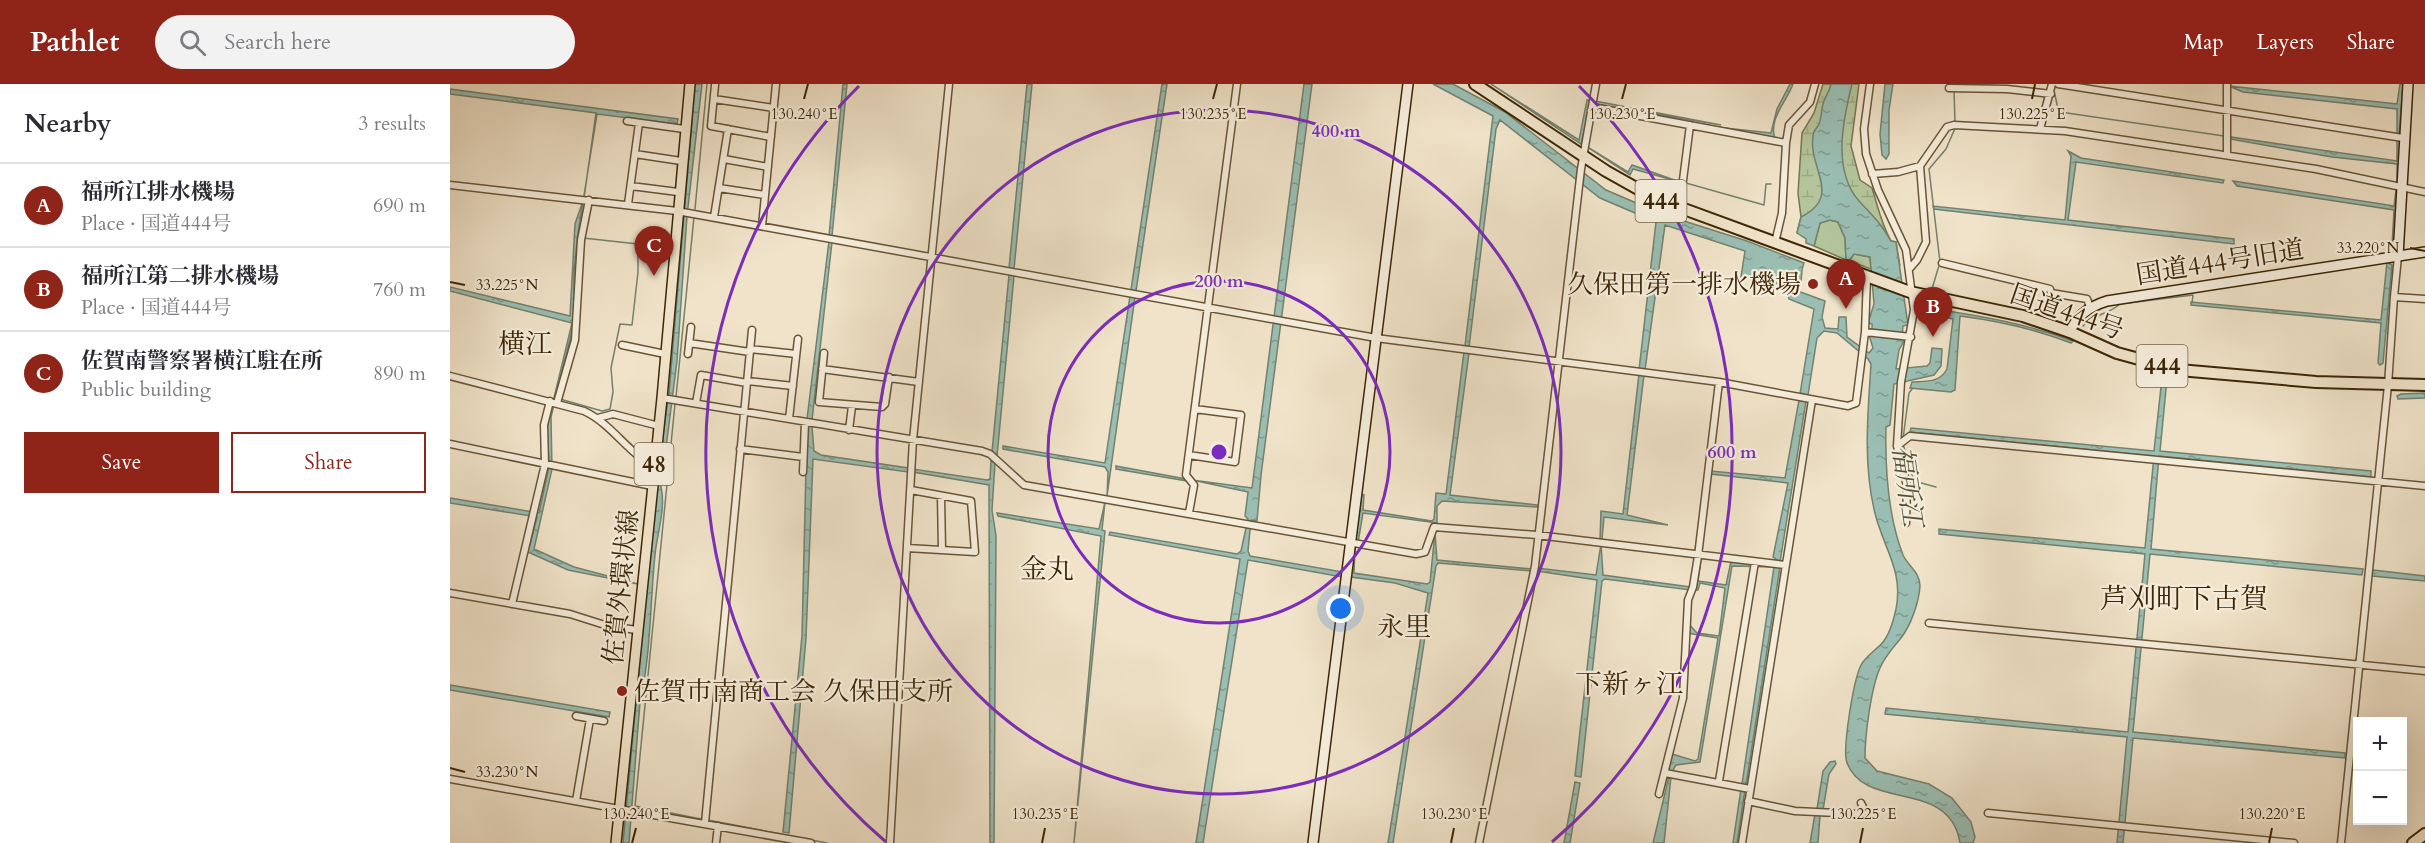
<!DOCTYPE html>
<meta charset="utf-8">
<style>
body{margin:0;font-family:Cardo,"Noto Serif JP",serif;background:#f2f2f3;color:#2b2b33}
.controls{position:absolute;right:18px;bottom:18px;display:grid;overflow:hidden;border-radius:0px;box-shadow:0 6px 24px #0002}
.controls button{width:54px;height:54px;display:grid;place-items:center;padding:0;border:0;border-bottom:2px solid #e1e1e2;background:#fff;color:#2b2b33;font:30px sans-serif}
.you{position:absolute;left:891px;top:525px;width:21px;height:21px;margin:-15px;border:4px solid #fff;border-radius:50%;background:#1a73e8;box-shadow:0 0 0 9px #1a73e833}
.badge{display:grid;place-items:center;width:39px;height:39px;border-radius:50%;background:#8f2418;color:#fff;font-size:20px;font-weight:700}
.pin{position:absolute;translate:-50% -50px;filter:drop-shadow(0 2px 3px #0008)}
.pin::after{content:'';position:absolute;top:32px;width:21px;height:18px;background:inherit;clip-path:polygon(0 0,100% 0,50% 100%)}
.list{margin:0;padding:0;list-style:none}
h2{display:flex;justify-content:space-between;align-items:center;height:78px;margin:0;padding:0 24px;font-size:26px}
h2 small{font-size:20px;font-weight:400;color:#7c7c81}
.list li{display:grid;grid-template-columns:39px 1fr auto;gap:18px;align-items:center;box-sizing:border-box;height:84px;padding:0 24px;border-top:2px solid #e1e1e2}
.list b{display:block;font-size:22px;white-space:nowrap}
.list p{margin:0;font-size:20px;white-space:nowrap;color:#7c7c81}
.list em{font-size:20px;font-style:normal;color:#7c7c81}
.actions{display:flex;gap:12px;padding:18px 24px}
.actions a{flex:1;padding:14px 0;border:2px solid #8f2418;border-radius:0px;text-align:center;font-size:21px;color:#8f2418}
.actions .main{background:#8f2418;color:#fff}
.icon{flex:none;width:33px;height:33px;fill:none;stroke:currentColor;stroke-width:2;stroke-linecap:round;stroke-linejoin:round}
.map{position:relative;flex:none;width:1975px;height:759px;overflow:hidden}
header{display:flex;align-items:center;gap:36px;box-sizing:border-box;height:84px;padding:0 30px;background:#8f2418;color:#fff}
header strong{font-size:28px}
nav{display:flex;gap:33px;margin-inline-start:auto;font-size:21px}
.search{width:420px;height:54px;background:#f2f2f3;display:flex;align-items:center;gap:15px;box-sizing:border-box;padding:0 21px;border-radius:33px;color:#7c7c81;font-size:22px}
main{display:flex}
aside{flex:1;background:#fff}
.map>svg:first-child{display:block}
.grass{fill:#b4c59b;stroke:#787650;stroke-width:1.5}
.wetland{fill:url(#wetland-marsh);stroke:#787650;stroke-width:1.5}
.water{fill:url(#water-ripples);stroke:#74816d;stroke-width:1.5}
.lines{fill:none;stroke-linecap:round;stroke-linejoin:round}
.stream{stroke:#74816d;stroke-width:1.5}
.street-casing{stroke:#695536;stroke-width:9}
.secondary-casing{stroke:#3c2605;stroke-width:12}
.primary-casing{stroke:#3c2605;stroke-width:12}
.highway-casing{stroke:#3c2605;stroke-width:14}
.street{stroke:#f5eddc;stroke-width:6}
.secondary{stroke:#f5eddc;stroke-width:9}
.primary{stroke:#f0e3c9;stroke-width:9}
.highway{stroke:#f0e3c9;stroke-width:10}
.ticks{fill:none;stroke:#3c2605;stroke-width:2}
.ring{fill:none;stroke:#7b2cbf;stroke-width:3}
.poi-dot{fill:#8f2418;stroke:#f5eddc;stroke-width:2}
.labels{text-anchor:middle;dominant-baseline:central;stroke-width:4.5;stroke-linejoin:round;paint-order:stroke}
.shield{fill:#f5eddc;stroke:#746246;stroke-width:1.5}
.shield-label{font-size:24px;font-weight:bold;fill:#3c2605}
.street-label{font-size:26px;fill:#3c2605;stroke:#f5eddc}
.poi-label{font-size:26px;fill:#3c2605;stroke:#f5eddc;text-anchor:end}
.neighbourhood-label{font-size:27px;fill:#3c2605;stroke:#f5eddc}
.water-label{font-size:27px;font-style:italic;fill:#585439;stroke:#f5eddc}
.quarter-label{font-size:28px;fill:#3c2605;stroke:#f5eddc}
.ticks-label{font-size:15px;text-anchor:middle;fill:#3c2605;stroke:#f5eddc;stroke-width:4.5;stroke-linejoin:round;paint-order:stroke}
.centre{fill:#7b2cbf;stroke:#f5eddc;stroke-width:3}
.ring-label{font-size:18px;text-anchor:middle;font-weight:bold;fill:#7b2cbf;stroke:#f5eddc;stroke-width:4.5;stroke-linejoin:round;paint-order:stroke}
</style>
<header>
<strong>Pathlet</strong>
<div class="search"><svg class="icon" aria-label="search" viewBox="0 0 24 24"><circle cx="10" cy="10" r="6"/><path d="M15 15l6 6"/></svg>Search here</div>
<nav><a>Map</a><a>Layers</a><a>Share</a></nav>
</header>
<main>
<aside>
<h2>Nearby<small>3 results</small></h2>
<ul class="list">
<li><span class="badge">A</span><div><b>福所江排水機場</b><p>Place · 国道444号</p></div><em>690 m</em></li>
<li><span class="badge">B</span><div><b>福所江第二排水機場</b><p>Place · 国道444号</p></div><em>760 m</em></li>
<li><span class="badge">C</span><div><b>佐賀南警察署横江駐在所</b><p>Public building</p></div><em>890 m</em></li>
</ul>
<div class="actions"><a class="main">Save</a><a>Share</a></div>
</aside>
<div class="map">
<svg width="1975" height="759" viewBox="0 0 1975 759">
<defs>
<pattern id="wetland-marsh" width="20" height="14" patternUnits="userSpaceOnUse" patternTransform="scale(1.5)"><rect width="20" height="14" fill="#b4c59b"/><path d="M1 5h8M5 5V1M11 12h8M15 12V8" fill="none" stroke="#9ca984"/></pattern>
<pattern id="water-ripples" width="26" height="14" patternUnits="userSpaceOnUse" patternTransform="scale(1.5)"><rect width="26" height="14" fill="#9abeb3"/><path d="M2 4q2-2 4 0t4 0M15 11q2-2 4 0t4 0" fill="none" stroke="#7f9a90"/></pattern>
</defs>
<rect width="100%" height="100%" fill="#f0e3c9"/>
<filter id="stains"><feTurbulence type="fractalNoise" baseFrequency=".00333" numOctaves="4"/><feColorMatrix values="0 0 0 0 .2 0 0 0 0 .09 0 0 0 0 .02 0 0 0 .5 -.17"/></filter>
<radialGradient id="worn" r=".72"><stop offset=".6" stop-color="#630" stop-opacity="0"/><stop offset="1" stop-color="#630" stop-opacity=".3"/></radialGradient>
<!-- grass -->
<path class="grass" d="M1380,136L1388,138L1395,154L1396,176L1364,162L1370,139Z
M1404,170L1420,173L1421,185L1399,177Z"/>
<!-- wetland -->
<path class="wetland" d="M1373,0H1385L1377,112L1347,149L1351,133L1348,109L1352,49L1364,29Z
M1398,0H1409L1401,62L1410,96L1422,104C1428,123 1431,139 1441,157L1446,158L1450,182L1395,103L1385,51Z"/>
<!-- water -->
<path class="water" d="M245,0H252L237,132L227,277L211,403C216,425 207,449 205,471C200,520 201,570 190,618L179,759H173L207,391L219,310Z
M393,0H397L382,152H379Z
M577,0H582L564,185L559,184Z
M712,0H717L686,207L681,206Z
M854,0H862L811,391L807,437L801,436L798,467L800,472L893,488L892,493L798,476L753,759H746L790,475L659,451L660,448L787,470L791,467L798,435L795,432L798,408L742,396L802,404Z
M983,0H1003L1055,28L1156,106L1212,130L1297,157L1354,179C1350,188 1353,193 1350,201H1345V206L1375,217L1372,233L1375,244L1388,245L1389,233H1396L1397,253L1419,269L1423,264L1419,251H1422V240L1418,239L1424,220L1420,173L1404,170L1399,177L1396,176L1395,154L1388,138L1380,136L1370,139L1364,162L1356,159V155L1347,149L1351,133C1393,112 1358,85 1363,52C1363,47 1367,44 1369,40C1372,33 1371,24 1374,17C1376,11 1380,6 1381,0H1402C1393,36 1382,86 1409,117C1423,132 1430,138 1441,157L1446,158L1458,241L1453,242L1452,254L1455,255L1449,266L1446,285L1477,282L1480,279L1482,264L1492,265L1491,282L1484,291L1444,300L1440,341L1436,343C1435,384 1438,432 1453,471C1458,482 1470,488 1470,502C1469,518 1461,541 1451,554C1443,564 1435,572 1430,584C1421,604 1415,651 1415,674L1427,687L1479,700L1502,714L1521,738L1525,753L1523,759H1510C1500,694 1416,728 1397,679C1392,666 1404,589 1413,578C1419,570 1427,565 1433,558C1439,551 1444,534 1446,525C1454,485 1432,463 1424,425C1413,378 1418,328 1421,280L1418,275L1387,249L1374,247L1367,254L1358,311L1350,310L1364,225L1339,215L1334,201L1291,193L1295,167L1215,141L1195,286H1189L1206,138L1150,114L1050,36L1046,45L1019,263L1015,262L1043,32Z
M1041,0L1129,56L1137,16L1141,17L1131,60Z
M1340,0H1343C1337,17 1318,35 1325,55L1275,44L1321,49L1327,25Z
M1435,0H1443L1439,26V70L1436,75L1432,71L1430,50Z
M1950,0H1953L1949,51L1947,50V25L1793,8L1779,2L1947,20Z
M0,5L228,35L227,40L147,30L128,149L124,187V239L101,333L102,385L84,465L124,483L188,500L118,486L78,468L87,433L0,419V414L89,429L99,383L97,343L122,239L0,207V203L120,232L125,140L134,114L146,29L0,10Z
M1145,17L1271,41L1145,20Z
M1781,53L1947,77V56H1950L1949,98L1947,100V80L1882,73L1780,55Z
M1139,64L1178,88L1182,81L1230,98L1183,85L1180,91Z
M1618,67L1631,74L1774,96L1773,99L1626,78L1618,136L1784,155V160L1484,125L1483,122L1615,136L1621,72Z
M1783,97L1944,122L1946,106L1949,108L1945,163L1942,162L1944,126L1787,102Z
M379,157L382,158L362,336L357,335Z
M1937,178L1942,181L1933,279L1930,281L1928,279L1931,239L1741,221V218L1931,236Z
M559,191L564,192L547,372L542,368Z
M680,212L685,213L657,412L658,388L655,383L553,365V362L655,379Z
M1476,221L1484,225C1532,232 1577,240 1623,257L1621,259C1585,245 1549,237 1510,232L1505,306L1501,308L1460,304L1462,298C1476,297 1490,299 1497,285L1503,235C1491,232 1481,233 1476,221Z
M1014,268L1019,269L1000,411L1088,421L1087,423L992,417L987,422V439L913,429L908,459L905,458L912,410L914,411L913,426L982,437L984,435L986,409L996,410Z
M1189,290L1194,291L1177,431L1218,441L1154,433L1152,455H1150L1151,427L1173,430Z
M1712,294L1717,295L1710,367L1921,387V393L1709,372L1701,465L1913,485L1912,491L1700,470L1683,648L1895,669V674L1683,654L1673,759H1667L1677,653L1435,630L1436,624L1678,648L1695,470L1489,450V445L1695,464L1704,372L1460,348L1461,344L1704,367Z
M1975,309V314L1948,315L1947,312L1951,310Z
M1349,316L1356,317L1330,478L1323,473L1338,399L1261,390V387L1335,394Z
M357,342L362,343L364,367L371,371L458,384V388L363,375L356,554L339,749L333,748L352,552Z
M541,377L545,379L542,426L546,452L544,759H540L539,401L463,388V385L537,396L540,395Z
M666,382L736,395L737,397L666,385Z
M655,418L652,446L655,447L624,759L651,452L548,432L547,429L649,445Z
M985,448L987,476L1082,485V487L988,479L986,482L943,759H938L978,509L945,499L901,493L905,463L904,489L977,500L980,498Z
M1151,460L1153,491L1240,503V506L1155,495L1152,497L1131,693L1125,692L1147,496L1086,487L1087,484L1146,491Z
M1251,475L1248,497L1276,501L1281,477L1330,483L1296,701L1292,700L1324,483L1282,482L1250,678L1226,681L1222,688L1218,685L1222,670L1245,677L1248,675L1268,554L1237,549L1238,539L1247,549L1269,552L1275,504L1250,499L1248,506L1244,507Z
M1923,486L1975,492V497L1922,492Z
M0,601L160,628L159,633L0,606Z
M1385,677L1386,680L1379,690L1373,726L1367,725L1373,687L1380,678Z
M1219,692L1221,693L1214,759H1203Z
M1125,698L1130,699L1120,759H1114Z
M1291,705L1295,706L1287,759H1283Z
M1365,730L1370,731L1368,759H1360Z"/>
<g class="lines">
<!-- stream -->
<path class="stream" d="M1525,0L1596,6
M1504,6L1505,38
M1605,11L1608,25L1617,29L1774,52
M1236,99L1314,121L1316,100H1321
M245,125L257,0
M1482,205L1490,178L1479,85L1496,65L1506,42
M1633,242C1647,228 1656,232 1670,220L1743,211L1742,219
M226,313L244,133
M110,315L152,327L160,325L163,308L161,284L170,240L182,241L188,188V160L133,154
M225,320L185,722L251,735
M1453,355L1459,309L1462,305
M1453,360L1464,397L1486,403
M258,736L377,759"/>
<!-- street casing -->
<g class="street-casing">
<path id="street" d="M1420,0L1414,45L1416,70L1428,106L1456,166L1464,226L1451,298L1447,362L1457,402L1456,439
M1608,0L1953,54
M1777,0V71
M265,1L261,42L321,53
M1499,4L1557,5L1601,10
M264,15L324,24
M1142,23L1336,59
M177,37L234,45
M1590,45L1602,0
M185,70L231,77
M274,75L318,83
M1422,90L1448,88L1470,82
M0,101L227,127L926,254L1269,298L1398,322L1406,319L1415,248L1461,253
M181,102L228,108
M269,104L315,111
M178,120L189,39
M1227,123L1232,104L1240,41
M264,133L278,45
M312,142L326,0
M1325,159L1332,129L1336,59L1339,41L1360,18L1365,0
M1948,172L1944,213L1975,215
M1492,179L1600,205L1601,209L1637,215L1640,223
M1460,184L1467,176L1476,158L1470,82L1497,43L1504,41L1615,47L1866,85L1975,108
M1415,248L1417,193
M239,259L300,268
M172,261L215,270
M300,265L346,270
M374,269L369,318L432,323L435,320L439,293
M238,270L241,243
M372,285L469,298
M0,292L134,327C162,340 177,368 204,383
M297,297L343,302
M212,314L532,367L540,370L574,401L966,470L975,468L984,443L1087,451L1335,481
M107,319L125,256L131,156L139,116
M246,319L251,291L297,299
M148,334L163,330L209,342
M339,335L348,255
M399,346L402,322
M0,360L202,402
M1447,362L1460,352L1975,402
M290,365L353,373
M739,371L785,378L791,331L745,325
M353,388L355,338
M491,412L492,466
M739,429L744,401L736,391L787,0
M457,464L525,468L521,417L461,406
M0,509L120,530L158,542L187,546
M62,520L95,380L94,341L100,317
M1479,539L1975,587
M126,632L154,637
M1215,689L1300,705
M0,695L361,759
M1269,697L1305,478
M1209,710L1233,614L1238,516L1243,503L1248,472L1269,298
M126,717L140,635
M1298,717L1345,727L1408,730L1415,727L1411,719
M1538,729L1844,759
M255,739L302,246
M266,759L268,742
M440,759L463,356L499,0
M1029,759L1085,482L1131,85L1146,0
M1292,759L1362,316
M1891,759L1938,301L1944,213"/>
</g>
<!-- secondary casing -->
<g class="secondary-casing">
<path id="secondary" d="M1948,172L1958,0
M1620,248C1626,232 1641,222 1657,217L1975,168
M863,759L958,0"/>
</g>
<!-- primary casing -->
<g class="primary-casing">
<path id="primary" d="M166,759L212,314L240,0"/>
</g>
<!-- highway casing -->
<g class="highway-casing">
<path id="highway" d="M1025,0L1156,87L1204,114L1460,208L1573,232L1620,248L1667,269L1729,286L1866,298L1975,301
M1963,759L1975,750"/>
</g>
<!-- street -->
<use href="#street" class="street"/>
<!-- secondary -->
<use href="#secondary" class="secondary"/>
<!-- primary -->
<use href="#primary" class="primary"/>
<!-- highway -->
<use href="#highway" class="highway"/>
</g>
<!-- ticks -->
<path class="ticks" d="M354,15L358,0M763,15L767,0M1172,15L1176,0M1582,15L1585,0M1960,164L1975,167M0,198L15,201M0,684L15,688M182,759L186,744M592,759L595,744M1001,759L1004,744M1410,759L1413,744M1819,759L1822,744"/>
<!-- distance rings -->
<g class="ring">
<circle cx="769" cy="368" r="171"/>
<circle cx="769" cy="368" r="342"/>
<path d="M436 758A513 513 0 0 1 409 2M1129 2A513 513 0 0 1 1102 758"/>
</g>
<!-- markers -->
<g class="poi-dot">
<circle cx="1363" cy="200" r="6"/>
<circle cx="172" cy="607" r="6"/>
</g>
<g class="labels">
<!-- shield labels -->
<g class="shield">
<rect x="1185.5" y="96" width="51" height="42" rx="4.5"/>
<rect x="1686.5" y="261" width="51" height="42" rx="4.5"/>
<rect x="184.5" y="359" width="39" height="42" rx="4.5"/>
</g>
<g class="shield-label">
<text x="1211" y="117">444</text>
<text x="1712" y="282">444</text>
<text x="204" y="380">48</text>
</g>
<!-- street labels -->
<g class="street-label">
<text transform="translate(1770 178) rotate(-9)">国道444号旧道</text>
<text transform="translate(1617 228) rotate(19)">国道444号</text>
<text transform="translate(171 503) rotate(-84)">佐賀外環状線</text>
</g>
<!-- poi labels -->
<g class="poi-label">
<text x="1351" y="200">久保田第一排水機場</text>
<text x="184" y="607" text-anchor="start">佐賀市南商工会 久保田支所</text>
</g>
<!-- neighbourhood labels -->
<g class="neighbourhood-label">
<text x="75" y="260">横江</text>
<text x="597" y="485">金丸</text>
<text x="954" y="543">永里</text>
<text x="1179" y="600">下新ヶ江</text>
</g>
<!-- water labels -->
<g class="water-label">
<text transform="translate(1457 402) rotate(82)">福所江</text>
</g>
<!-- quarter labels -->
<g class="quarter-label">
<text x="1734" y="515">芦刈町下古賀</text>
</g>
</g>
<g class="ticks-label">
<text x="763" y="35">130.235°E</text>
<text x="354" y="35">130.240°E</text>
<text x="1172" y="35">130.230°E</text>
<text x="1582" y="35">130.225°E</text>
<text x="1918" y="169">33.220°N</text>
<text x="57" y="206">33.225°N</text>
<text x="57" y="693">33.230°N</text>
<text x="186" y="735">130.240°E</text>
<text x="595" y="735">130.235°E</text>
<text x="1004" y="735">130.230°E</text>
<text x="1413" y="735">130.225°E</text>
<text x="1822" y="735">130.220°E</text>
</g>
<circle cx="769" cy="368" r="9" class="centre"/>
<g class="ring-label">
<text x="886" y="53">400 m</text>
<text x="769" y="203">200 m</text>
<text x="1282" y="374">600 m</text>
</g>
<rect width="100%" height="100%" filter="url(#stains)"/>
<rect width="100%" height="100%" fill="url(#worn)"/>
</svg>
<div class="controls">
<button>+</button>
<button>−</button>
</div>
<div class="you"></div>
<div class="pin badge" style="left:1396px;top:225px">A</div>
<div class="pin badge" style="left:1483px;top:253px">B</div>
<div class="pin badge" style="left:204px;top:192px">C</div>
</div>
</main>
